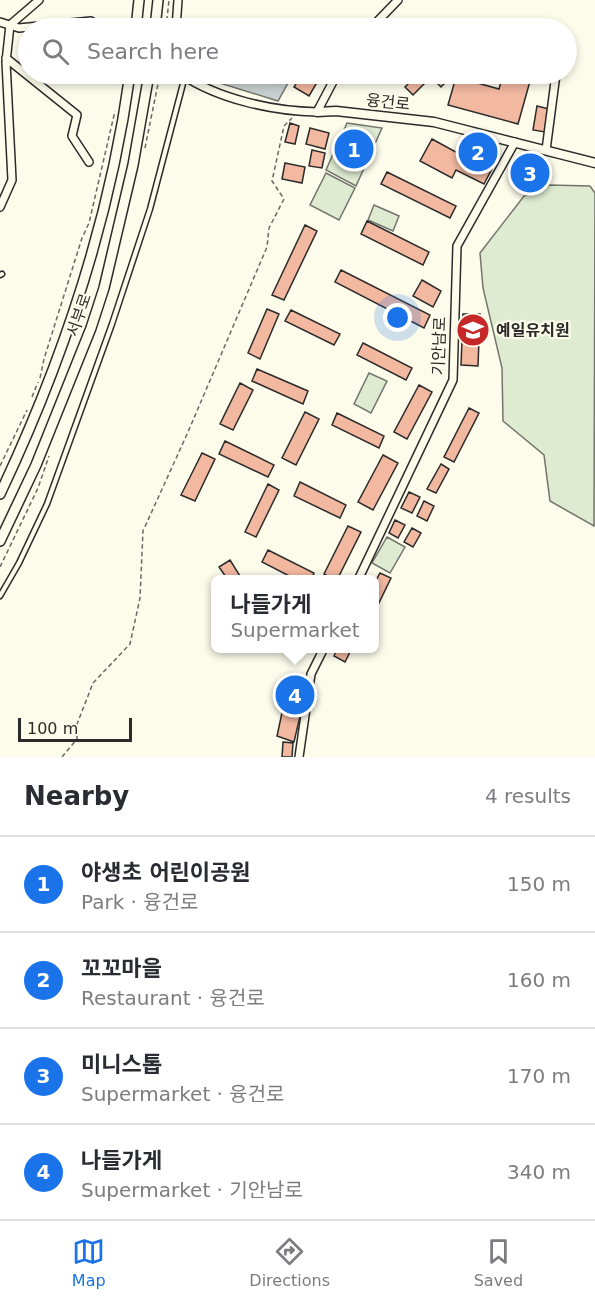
<!DOCTYPE html>
<meta charset="utf-8">
<style>
body{margin:0;font-family:"DejaVu Sans","Noto Sans KR",sans-serif;background:#f7f7f7;color:#2b2b33}
.scale{position:absolute;left:18px;bottom:15px;width:114px;box-sizing:border-box;padding-left:6px;border:3px solid #2b2b2b;border-top:0;font-size:16px;line-height:21px;white-space:nowrap;color:#2b2b2b;-webkit-text-stroke:4px #fdfbea;paint-order:stroke}
.you{position:absolute;left:398px;top:318px;width:21px;height:21px;margin:-15px;border:4px solid #fff;border-radius:50%;background:#1a73e8;box-shadow:0 0 0 9px #1a73e833}
.badge{display:grid;place-items:center;width:39px;height:39px;border-radius:50%;background:#1a73e8;color:#fff;font-size:20px;font-weight:700}
.pin{position:absolute;translate:-50% -50%;border:3px solid #fff;box-shadow:0 2px 6px #0006}
.popup{position:absolute;left:211px;top:575px;width:168px;height:78px;box-sizing:border-box;display:grid;place-content:center;border-radius:9px;background:#fff;filter:drop-shadow(0 2px 4px #0005);font-size:20px;white-space:nowrap;color:#7c7c81}
.popup b{font-size:22px;color:#2b2b33}
.popup::after{content:'';position:absolute;left:50%;top:100%;margin-left:-12px;border:12px solid transparent;border-top-color:#fff}
.list{margin:0;padding:0;list-style:none}
h2{display:flex;justify-content:space-between;align-items:center;height:78px;margin:0;padding:0 24px;font-size:26px}
h2 small{font-size:20px;font-weight:400;color:#7c7c81}
.list li{display:grid;grid-template-columns:39px 1fr auto;gap:18px;align-items:center;box-sizing:border-box;height:96px;padding:0 24px;border-top:2px solid #e1e1e2}
.list b{display:block;font-size:22px;white-space:nowrap}
.list p{margin:0;font-size:20px;white-space:nowrap;color:#7c7c81}
.list em{font-size:20px;font-style:normal;color:#7c7c81}
.icon{flex:none;width:33px;height:33px;fill:none;stroke:currentColor;stroke-width:2;stroke-linecap:round;stroke-linejoin:round}
.map{position:relative;flex:none;width:595px;height:757px;overflow:hidden}
.search{position:absolute;background:#fff;box-shadow:0 3px 9px #0003;left:18px;right:18px;top:18px;height:66px;display:flex;align-items:center;gap:15px;box-sizing:border-box;padding:0 21px;border-radius:33px;color:#7c7c81;font-size:22px}
.sheet{height:462px;background:#fff}
nav{display:flex;justify-content:space-around;align-items:center;box-sizing:border-box;height:84px;border-top:2px solid #e1e1e2;background:#fff;font-size:16px;color:#7c7c81}
nav a{display:grid;justify-items:center;gap:3px}
nav .on{color:#1a73e8}
.map>svg:first-child{display:block}
.green{fill:#deebd1;stroke:#74746e;stroke-width:1.5}
.water{fill:#c7d0d0;stroke:#74746e;stroke-width:1.5}
.building{fill:#f2b8a0;stroke:#2b2b2b;stroke-width:1.5}
.lines{fill:none;stroke-linecap:round;stroke-linejoin:round}
.service-casing{stroke:#2b2b2b;stroke-width:7}
.minor-casing{stroke:#2b2b2b;stroke-width:10}
.tertiary-casing{stroke:#2b2b2b;stroke-width:11}
.secondary-casing{stroke:#2b2b2b;stroke-width:12}
.path{stroke:#6a6964;stroke-width:1.5;stroke-dasharray:4.5 3;stroke-linecap:butt}
.service{stroke:#fdfbea;stroke-width:4}
.minor{stroke:#fdfbea;stroke-width:7}
.tertiary{stroke:#fdfbea;stroke-width:8}
.secondary{stroke:#fdfbea;stroke-width:9}
.labels{text-anchor:middle;dominant-baseline:central;stroke-width:4.5;stroke-linejoin:round;paint-order:stroke}
.street-label{font-size:16px;fill:#2b2b2b;stroke:#fdfbea}
.poi-label{font-size:16px;font-weight:bold;fill:#2b2b2b;stroke:#fdfbea;text-anchor:start}
</style>
<div class="map">
<svg width="595" height="757" viewBox="0 0 595 757">
<rect width="100%" height="100%" fill="#fdfbea"/>
<!-- green -->
<path class="green" d="M347,123L382,128L356,186L326,170Z
M326,173L355,188L339,220L310,205Z
M549,185L590,186L595,193L594,526L550,501L544,455L503,421L502,368L483,288L480,253L524,196Z
M374,205L399,216L393,231L368,220Z
M369,373L387,381L371,413L354,404Z
M387,537L405,547L390,573L372,563Z"/>
<!-- water -->
<path class="water" d="M210,74H293L278,101L210,80Z"/>
<!-- building -->
<path class="building" d="M302,74H322L309,96L294,87Z
M418,74H446L450,78L441,87L431,77L413,95L405,87Z
M503,74H532L518,124L448,105L456,77L499,89Z
M537,106L549,109L545,132L533,130Z
M290,123L299,126L295,144L285,142Z
M310,128L329,133L325,149L306,144Z
M432,139L463,156L466,148L495,163L484,184L456,170L452,178L420,161Z
M312,150L325,153L322,168L309,166Z
M285,163L305,167L302,183L282,179Z
M519,163L544,170L541,183L515,175Z
M387,172L456,206L450,218L381,184Z
M367,221L429,252L423,265L361,234Z
M305,225L317,231L284,300L272,295Z
M341,270L430,315L424,328L335,282Z
M422,280L441,291L433,307L413,296Z
M267,309L279,314L260,359L248,353Z
M291,310L340,334L334,345L285,321Z
M463,314H480L478,366L461,365Z
M363,343L412,368L406,380L357,355Z
M257,369L308,391L303,404L252,381Z
M240,383L253,390L233,430L220,424Z
M419,385L432,392L407,439L394,432Z
M469,408L479,413L454,462L444,457Z
M305,412L319,419L296,465L282,458Z
M337,413L384,436L379,448L332,425Z
M225,441L274,465L268,477L219,454Z
M202,453L215,459L195,501L181,495Z
M383,455L398,463L373,510L358,502Z
M441,464L449,469L436,493L427,489Z
M300,482L346,505L340,518L294,496Z
M268,484L279,490L256,537L245,532Z
M409,492L420,497L412,513L401,508Z
M424,501L434,506L427,521L417,516Z
M395,520L405,525L398,538L389,533Z
M348,526L361,532L337,580H334L324,574Z
M412,528L421,533L413,547L404,542Z
M268,550L314,573L311,580H297L262,562Z
M230,560L240,576L235,580H228L219,567Z
M380,573L391,578L376,609L374,584Z
M338,648H352L345,662L334,656Z
M290,688L302,690L300,702L288,700Z
M283,708L301,712L294,742L277,736Z
M283,742L293,743L292,757H282Z"/>
<g class="lines">
<!-- service casing -->
<g class="service-casing">
<path id="service" d="M0,275L2,274
M0,596L19,563L47,504L112,324L150,209L185,76"/>
</g>
<!-- minor casing -->
<g class="minor-casing">
<path id="minor" d="M0,22L19,28L91,21L103,28
M176,28L178,0
M371,28L398,0
M6,58L77,115L72,136L89,162
M181,74C218,99 272,111 317,112L337,74
M546,150L556,74
M0,207L12,180L6,62L10,25L39,0
M358,580L453,380L457,246L515,142
M299,757L311,674L324,648"/>
</g>
<!-- tertiary casing -->
<g class="tertiary-casing">
<path id="tertiary" d="M317,112L336,111L434,122L595,163"/>
</g>
<!-- secondary casing -->
<g class="secondary-casing">
<path id="secondary" d="M136,28L139,0
M155,28L158,0
M0,494C63,361 110,219 130,74
M0,541L36,465L91,328L104,288L133,165L149,74"/>
</g>
<!-- path -->
<path class="path" d="M166,28L169,0
M145,148L160,74
M40,378L44,359L82,238L89,223L115,111
M32,397L38,382
M0,466L27,410
M0,567L38,488L49,456
M62,757L77,739V724L93,683L130,644L140,598L143,531L188,432L267,247L269,228L284,199L272,181L284,126L292,118"/>
<!-- service -->
<use href="#service" class="service"/>
<!-- minor -->
<use href="#minor" class="minor"/>
<!-- tertiary -->
<use href="#tertiary" class="tertiary"/>
<!-- secondary -->
<use href="#secondary" class="secondary"/>
</g>
<!-- icons -->
<defs>
<g id="school-disc" transform="scale(1.725)"><circle r="9.5" fill="#c62828" stroke="#fdfbea"/><path d="M0-5L7-2L0 1L-7-2ZM-4 1L0 2.5L4 1V4Q0 6-4 4Z" fill="#fff"/></g>
</defs>
<g fill-rule="evenodd">
<use href="#school-disc" x="473" y="330"/>
</g>
<g class="labels">
<!-- street labels -->
<g class="street-label">
<text transform="translate(388 102) rotate(6)">융건로</text>
<text transform="translate(79 315) rotate(-71)">서부로</text>
<text transform="translate(439 346) rotate(-88)">기안남로</text>
</g>
<!-- poi labels -->
<g class="poi-label">
<text x="496" y="330">예일유치원</text>
</g>
</g>
</svg>
<div class="scale">100 m</div>
<div class="you"></div>
<div class="pin badge" style="left:354px;top:149px">1</div>
<div class="pin badge" style="left:478px;top:152px">2</div>
<div class="pin badge" style="left:530px;top:173px">3</div>
<div class="pin badge" style="left:295px;top:695px">4</div>
<div class="popup"><b>나들가게</b>Supermarket</div>
<div class="search"><svg class="icon" aria-label="search" viewBox="0 0 24 24"><circle cx="10" cy="10" r="6"/><path d="M15 15l6 6"/></svg>Search here</div>
</div>
<section class="sheet">
<h2>Nearby<small>4 results</small></h2>
<ul class="list">
<li><span class="badge">1</span><div><b>야생초 어린이공원</b><p>Park · 융건로</p></div><em>150 m</em></li>
<li><span class="badge">2</span><div><b>꼬꼬마을</b><p>Restaurant · 융건로</p></div><em>160 m</em></li>
<li><span class="badge">3</span><div><b>미니스톱</b><p>Supermarket · 융건로</p></div><em>170 m</em></li>
<li><span class="badge">4</span><div><b>나들가게</b><p>Supermarket · 기안남로</p></div><em>340 m</em></li>
</ul>
</section>
<nav>
<a class="on"><svg class="icon" aria-label="map" viewBox="0 0 24 24"><path d="M3 6l6-2 6 2 6-2v14l-6 2-6-2-6 2zM9 4v14M15 6v14"/></svg>Map</a>
<a><svg class="icon" aria-label="directions" viewBox="0 0 24 24"><path d="M12 3l9 9-9 9-9-9zM9 14v-3h6M13 9l2 2-2 2"/></svg>Directions</a>
<a><svg class="icon" aria-label="saved" viewBox="0 0 24 24"><path d="M7 4h10v16l-5-4-5 4z"/></svg>Saved</a>
</nav>
